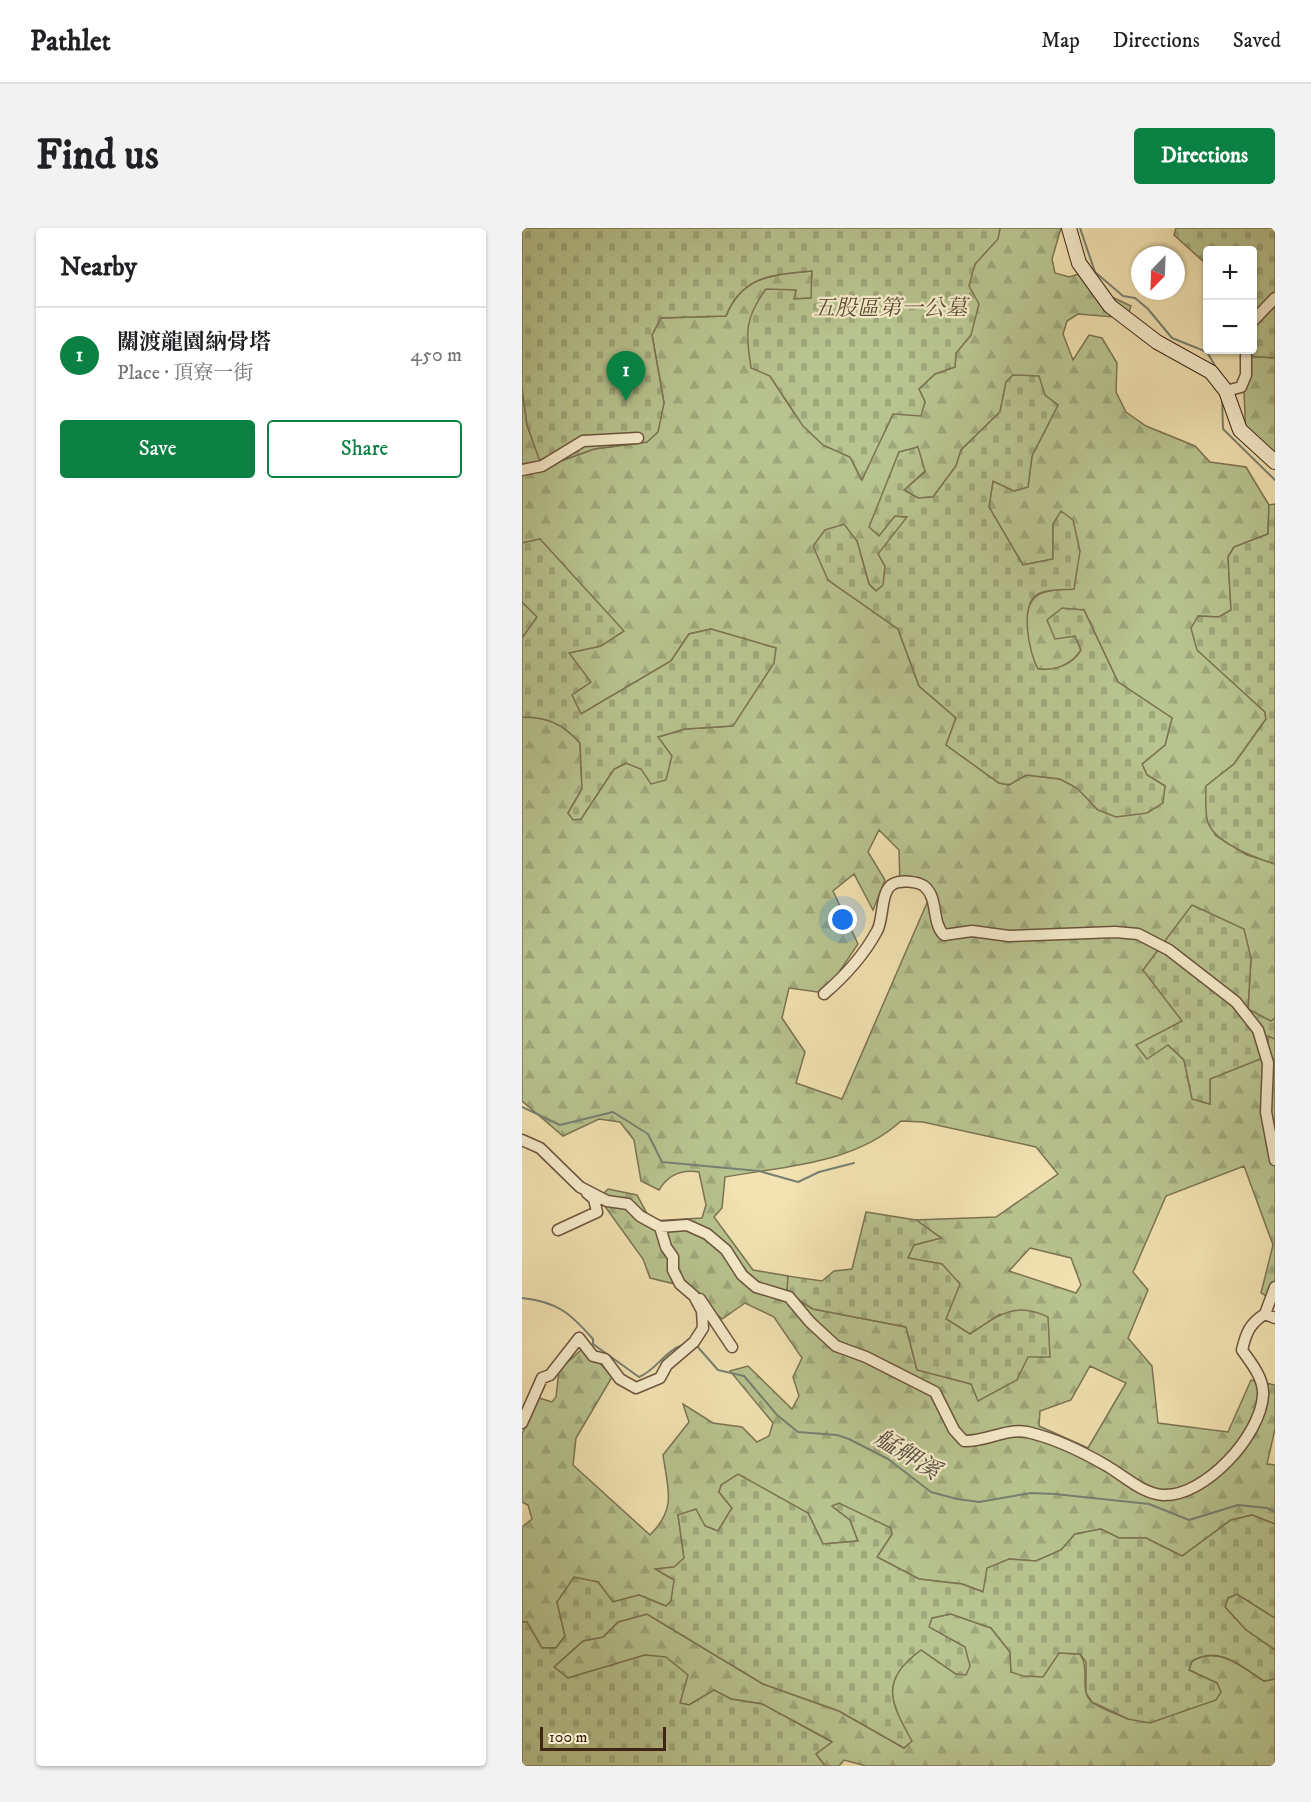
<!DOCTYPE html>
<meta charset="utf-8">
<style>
body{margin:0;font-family:"IM FELL DW Pica","Noto Serif TC",serif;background:#f2f2f2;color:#202124}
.controls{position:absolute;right:18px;top:18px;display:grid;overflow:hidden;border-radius:6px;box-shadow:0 2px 4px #0004}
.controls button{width:54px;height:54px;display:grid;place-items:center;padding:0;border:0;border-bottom:2px solid #e0e0e0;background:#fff;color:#202124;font:30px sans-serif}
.compass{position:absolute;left:609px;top:18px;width:54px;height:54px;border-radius:50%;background:#fff;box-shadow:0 2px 4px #0004;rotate:203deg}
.scale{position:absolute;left:18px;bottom:15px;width:126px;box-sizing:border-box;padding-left:6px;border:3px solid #3f2516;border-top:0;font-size:16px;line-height:21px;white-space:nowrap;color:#3f2516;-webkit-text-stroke:4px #f7edcd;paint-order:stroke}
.you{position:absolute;left:321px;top:692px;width:21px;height:21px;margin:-15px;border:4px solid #fff;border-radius:50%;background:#1a73e8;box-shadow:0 0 0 9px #1a73e833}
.badge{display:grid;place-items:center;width:39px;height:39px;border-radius:50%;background:#0b8043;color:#fff;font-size:20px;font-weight:700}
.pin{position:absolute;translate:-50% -50px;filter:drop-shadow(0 2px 3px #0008)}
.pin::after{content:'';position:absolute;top:32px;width:21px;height:18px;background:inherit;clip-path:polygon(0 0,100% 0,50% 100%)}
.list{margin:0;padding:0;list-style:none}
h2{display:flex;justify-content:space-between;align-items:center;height:78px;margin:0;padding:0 24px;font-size:26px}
h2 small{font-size:20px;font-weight:400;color:#757577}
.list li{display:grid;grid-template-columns:39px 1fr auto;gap:18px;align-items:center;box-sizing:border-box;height:96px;padding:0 24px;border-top:2px solid #e0e0e0}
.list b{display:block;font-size:22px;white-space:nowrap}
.list p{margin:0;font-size:20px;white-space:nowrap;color:#757577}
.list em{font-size:20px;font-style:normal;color:#757577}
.actions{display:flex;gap:12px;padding:18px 24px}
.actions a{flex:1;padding:14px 0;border:2px solid #0b8043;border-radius:6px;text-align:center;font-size:21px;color:#0b8043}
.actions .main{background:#0b8043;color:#fff}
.map{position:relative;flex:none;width:753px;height:1538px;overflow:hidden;border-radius:6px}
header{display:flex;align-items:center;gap:36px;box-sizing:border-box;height:84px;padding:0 30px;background:#fff;border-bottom:2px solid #e0e0e0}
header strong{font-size:28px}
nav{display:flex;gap:33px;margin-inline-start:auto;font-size:21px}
.intro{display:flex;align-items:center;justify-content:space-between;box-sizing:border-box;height:144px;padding:0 36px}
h1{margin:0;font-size:42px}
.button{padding:15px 27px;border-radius:6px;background:#0b8043;color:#fff;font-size:21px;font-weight:700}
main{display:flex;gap:36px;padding:0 36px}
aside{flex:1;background:#fff;border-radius:6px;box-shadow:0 2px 4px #0004}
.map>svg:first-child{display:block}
.forest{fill:url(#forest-firs);stroke:#7c7452;stroke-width:1.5;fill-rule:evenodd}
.cemetery{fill:url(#cemetery-stones);stroke:#7c7452;stroke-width:1.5}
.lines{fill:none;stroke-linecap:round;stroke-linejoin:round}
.stream{stroke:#778073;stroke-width:2}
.street-casing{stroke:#6c543d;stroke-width:13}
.secondary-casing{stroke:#3f2516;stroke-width:16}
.street{stroke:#f7edcd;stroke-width:10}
.secondary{stroke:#f7edcd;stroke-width:14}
.labels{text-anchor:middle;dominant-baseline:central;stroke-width:4.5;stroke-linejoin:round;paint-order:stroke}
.park-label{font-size:22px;font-style:italic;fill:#5d4d34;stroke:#f7edcd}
.water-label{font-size:24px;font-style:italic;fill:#564b3d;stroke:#f7edcd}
</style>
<header>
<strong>Pathlet</strong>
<nav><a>Map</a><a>Directions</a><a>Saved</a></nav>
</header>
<div class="intro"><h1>Find us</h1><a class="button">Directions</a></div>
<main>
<aside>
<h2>Nearby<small></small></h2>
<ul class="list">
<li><span class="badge">1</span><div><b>關渡龍園納骨塔</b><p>Place · 頂寮一街</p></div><em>450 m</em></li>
</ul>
<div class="actions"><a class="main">Save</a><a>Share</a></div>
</aside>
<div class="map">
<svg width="753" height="1538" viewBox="0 0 753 1538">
<defs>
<pattern id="forest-firs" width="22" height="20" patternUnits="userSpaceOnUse" patternTransform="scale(1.5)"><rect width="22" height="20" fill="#b8c48f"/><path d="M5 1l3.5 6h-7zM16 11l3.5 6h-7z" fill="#9fa87b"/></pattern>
<pattern id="cemetery-stones" width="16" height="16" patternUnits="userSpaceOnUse" patternTransform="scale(1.5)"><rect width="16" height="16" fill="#b8c48f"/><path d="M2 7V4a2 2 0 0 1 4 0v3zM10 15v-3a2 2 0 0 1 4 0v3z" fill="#9fa87b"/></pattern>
</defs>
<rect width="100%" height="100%" fill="#f3e3b2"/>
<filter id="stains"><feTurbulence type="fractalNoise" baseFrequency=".00333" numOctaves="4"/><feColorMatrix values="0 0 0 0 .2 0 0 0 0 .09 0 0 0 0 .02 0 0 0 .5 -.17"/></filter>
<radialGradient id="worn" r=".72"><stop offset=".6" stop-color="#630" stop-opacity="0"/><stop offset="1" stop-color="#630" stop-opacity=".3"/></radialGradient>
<!-- forest -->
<path class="forest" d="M478,0H539L530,31L533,45L547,49L560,45L575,62L609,78L605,90L556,86L545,93L541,106L551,132L567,107L580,110L595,135L594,164L604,184L624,198L673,218L688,234L724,239L747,277L746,306L712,319L706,329L709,382L697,389L676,388V422L743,484L744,491L712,536L684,558L693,607L725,627L753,636V790L749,794L726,781L729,730L661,793L646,817L662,832L670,871L688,876V851L745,828L746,808L753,811V1073L739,1065L751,1017L722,938L644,968L611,1044L626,1062L606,1110L630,1138L636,1195L706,1204L729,1152L753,1157V1201L745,1236L753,1237V1296L730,1287L709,1292L660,1328L624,1310H597L579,1301L553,1306L539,1322L514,1333L487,1331L462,1364L440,1356L397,1351L355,1329L370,1306L311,1279L328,1292L336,1313L301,1316L286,1285L197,1264L210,1280L196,1303L156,1287L162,1330L153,1339L134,1341L153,1352L149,1373L144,1378L117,1367L91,1374L76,1354L35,1374L43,1408L34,1420H20L5,1394H0V1299L10,1291L6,1277L0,1274V1206L17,1170L30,1174L34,1169L37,1142L59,1122L66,1121L90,1149L54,1210L51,1237L128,1307C155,1280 146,1262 141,1227L167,1194L161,1176L191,1195L220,1199L235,1214L247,1208L251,1195L208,1143L226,1138L270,1181L277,1168L271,1149L280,1130L252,1089L223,1075L200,1091L165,1059L128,1050L121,1031L77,970L86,961L115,967L129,993L180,990L184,977L177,944C159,941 146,947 137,962L119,953L112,912L98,894L77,891L41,908L0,873V489C26,489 41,496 58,515L60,561L46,585L59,591L92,541L105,535L119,541L136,509L163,501L211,498L254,420L189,401L167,406L149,433L59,486L49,467L46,425L79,418L18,311L0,315V160L5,197L18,231L31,236L72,221L125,214L142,175L130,107L139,90L204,88C221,47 251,47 290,43V70L271,71L274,62L248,148C275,189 282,209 328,229L339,251L371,186L403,174L397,161L413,146L433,139L434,125L449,107C448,85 442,54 454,35C463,22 476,17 478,0ZM491,147L536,177L510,228L506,259L492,263L471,253L467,279L501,337L531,331V296L552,360C542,362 524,361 516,367C496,380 506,424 516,441C533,443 550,437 559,422L553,408L562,382L596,454L650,490L643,517L620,536L625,547L643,558L576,582L555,560L538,551L504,547L487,557L477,555L424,517L434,490L397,458L376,401L306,352L335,313L347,356L354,363L362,357L363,338L385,289L373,288L395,219L403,244L382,262L396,270L411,269L434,238L439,222L478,184L484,154ZM357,602L377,622L378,658L411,661L320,871L274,855L283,824L260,790L267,760L303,765L336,716L311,663L332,646L351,682L363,652L346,624ZM379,893L401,894L514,919L536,946L474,989L394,992L419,1010L392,1017L385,1030L420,1036L424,1091L448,1106L478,1086L505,1129L495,1152L449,1156L395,1142L384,1099L291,1081L265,1065L266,1048L231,1042L192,989L200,980L203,949C263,938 332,936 379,893ZM508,1020L549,1030L559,1057L554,1065L487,1043ZM568,1138L604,1155L566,1220L517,1198L518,1183L549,1172Z
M727,128L753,130V230L724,211L721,140Z
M0,374L16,389L0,410Z
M715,1366L753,1390V1422L724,1402L703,1379L706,1370Z
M125,1386L241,1456L317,1483L382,1520L389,1513C368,1474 357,1453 399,1422L434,1446L443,1419L406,1399L410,1390L429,1386L469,1400L488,1424L489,1444L537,1425L558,1426C569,1441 556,1464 571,1475C581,1482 595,1486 606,1491L695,1455L667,1442L670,1433C697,1418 719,1438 742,1453L753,1451V1538H344L322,1532L317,1538H303L294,1526L309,1513L240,1476L209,1471L192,1462L167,1477L158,1475L123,1427L46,1450L32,1439L61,1413L81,1409L96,1394Z"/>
<!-- cemetery -->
<path class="cemetery" d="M0,0H478L476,11L453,36L447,58L457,76L449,107L434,125L433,139L413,146L397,161L403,174L399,188L371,186L340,252L328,229L301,217L281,198L248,148L229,140C224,104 222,91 244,61L274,62L272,71L289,70L290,43C251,47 220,47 204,88L139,90L130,107L142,175L136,204L125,214L72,221L31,236L17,231L5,197L0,160Z
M654,0H753V130L727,128L725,122H730V22H686L685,50L683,35L652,7Z
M491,147L517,148L523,167L536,177L510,228L506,259L492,263L471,253L467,279L501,337L531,331V296L539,283L551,292L558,323L552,361C542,362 527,361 518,365C496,374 507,425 516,441C533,443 550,437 559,422L553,408L533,411L525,392L540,380L562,382L596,454L650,490L643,517L620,536L625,547L643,558L641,575L625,585L594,589L576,582L555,560L538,551L504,547L487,557L477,555L424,517L434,490L397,458L376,401L306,352L291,318L303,302L322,296L335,313L347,356L354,363L361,357L363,338L356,326L385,289L373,288L357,308L347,299L377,224L396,219L403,243L382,262L396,270L411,269L434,238L439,222L478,184L484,154Z
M753,276V636C734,630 689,614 685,591C683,581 684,569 684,558L712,536L744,491L743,484L675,422L669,400L676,388L697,389L709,382L706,329L712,319L746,306L747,277Z
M18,311L102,403L79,418L47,425L69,454L50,467L59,486L149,433L167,406L189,401L254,420L252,435L211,498L163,501L136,509L150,528L144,552L129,556L119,541L104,535L92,541L59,591L51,592L46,585L60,561L58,515C41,496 26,489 0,489V410L15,389L0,374V315Z
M670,677L722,701L729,730L726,781L749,793L753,790V811L746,808V828L688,851V876L670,871L662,832L646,817L625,831L614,817L660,793L621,742Z
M344,984L394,992L419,1010L392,1017L386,1030L420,1036L438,1056L424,1091L448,1106C477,1087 492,1073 526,1089L528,1129H506L495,1152L456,1173L449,1156L395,1142L384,1099L291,1081L265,1065L266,1048L300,1053L312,1043L330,1041Z
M216,1246L286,1285L301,1316L336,1313L328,1292L310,1278L317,1275L369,1300L370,1306L355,1329L397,1351L440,1356L461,1364L465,1340L487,1331L514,1333L539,1322L553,1306L579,1301L597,1310H624L660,1328L709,1292L730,1287L753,1296V1390L715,1366L706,1370L703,1379L724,1402L753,1422V1451L742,1453C719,1438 697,1417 670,1433L667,1442L695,1455L699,1464L694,1472L628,1495L606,1491L570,1474L564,1465V1434L558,1426L537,1425L521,1449L501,1448L489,1444L488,1424L469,1400L429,1386L410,1390L407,1399L443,1419L448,1438L444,1447L434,1446L399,1422C357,1452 368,1474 390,1513L382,1520L317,1483L241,1456L125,1386L96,1394L81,1409L61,1413L32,1439L46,1450L123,1427L144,1429L166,1447L158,1475L167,1477L192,1462L209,1471L240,1476L310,1514L294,1526L303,1538H0V1394H5L20,1420H34L43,1408L35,1374L52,1349L76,1354L91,1374L117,1367L144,1378L149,1373L152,1352L133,1341L152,1339L162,1330L156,1287L174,1281L183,1298L196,1303L210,1280L197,1264L199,1257Z"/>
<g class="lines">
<!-- stream -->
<path class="stream" d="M558,0L573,44L601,68L613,70L626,81L650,110L685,124L699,148
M700,169L701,201L753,252
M0,879L38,897L91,884L126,906L140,934L237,943L276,954L297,944L332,935
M0,1070C36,1074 48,1085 71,1111V1116L117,1149C135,1142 145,1119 165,1116
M174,1117L196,1142L222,1148L255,1187L276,1204L315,1207L327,1211L366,1231L409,1264L435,1271L457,1274L509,1265L533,1266L627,1276L667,1292L716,1277L745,1280L753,1284"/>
<!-- street casing -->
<g class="street-casing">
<path id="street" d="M730,94L753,70
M704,163L719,159L724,147V122
M0,242L20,238L61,213L116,210
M302,766C323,748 342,727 355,703C362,691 358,663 371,656C378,652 395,653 402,658C417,670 409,694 422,707L450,703L487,708L593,704L616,706L647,722L714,774L736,802L746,835L744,884L753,932
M0,912L18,920L58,959L85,973L106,976L118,988L138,999L165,997L185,1006L204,1022L220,1047L234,1059L267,1069L288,1094L314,1118L344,1129L413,1164L432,1202L442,1213C464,1214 483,1200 505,1204C532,1210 561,1224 585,1238C602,1248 621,1266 641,1267C683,1269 739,1207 741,1167C742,1150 729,1135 720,1122C724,1105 728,1095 743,1086L753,1090
M36,1002L75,984L72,971L65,965
M178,1071L210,1119
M743,1086L753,1059
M0,1195L20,1150L28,1147L57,1110L71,1128L83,1131L98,1151L114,1160L138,1150L145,1137L172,1114L181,1100L180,1083L172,1068L158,1056L151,1042V1029L144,1019L138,999"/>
</g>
<!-- secondary casing -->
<g class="secondary-casing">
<path id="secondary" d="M547,0L557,35L588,78L635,114L689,144L704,163L718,202L753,234"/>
</g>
<!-- street -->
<use href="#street" class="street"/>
<!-- secondary -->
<use href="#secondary" class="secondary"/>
</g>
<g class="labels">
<!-- park labels -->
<g class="park-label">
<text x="368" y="80">五股區第一公墓</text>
</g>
<!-- water labels -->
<g class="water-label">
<text transform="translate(385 1227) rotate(32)">艋舺溪</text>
</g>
</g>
<rect width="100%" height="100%" filter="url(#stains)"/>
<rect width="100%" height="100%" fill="url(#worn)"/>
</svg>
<div class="controls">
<button>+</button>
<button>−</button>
</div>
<svg class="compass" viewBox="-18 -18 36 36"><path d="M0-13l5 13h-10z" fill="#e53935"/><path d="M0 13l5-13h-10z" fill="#757577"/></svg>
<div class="scale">100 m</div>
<div class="you"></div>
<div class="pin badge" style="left:104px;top:173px">1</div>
</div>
</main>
